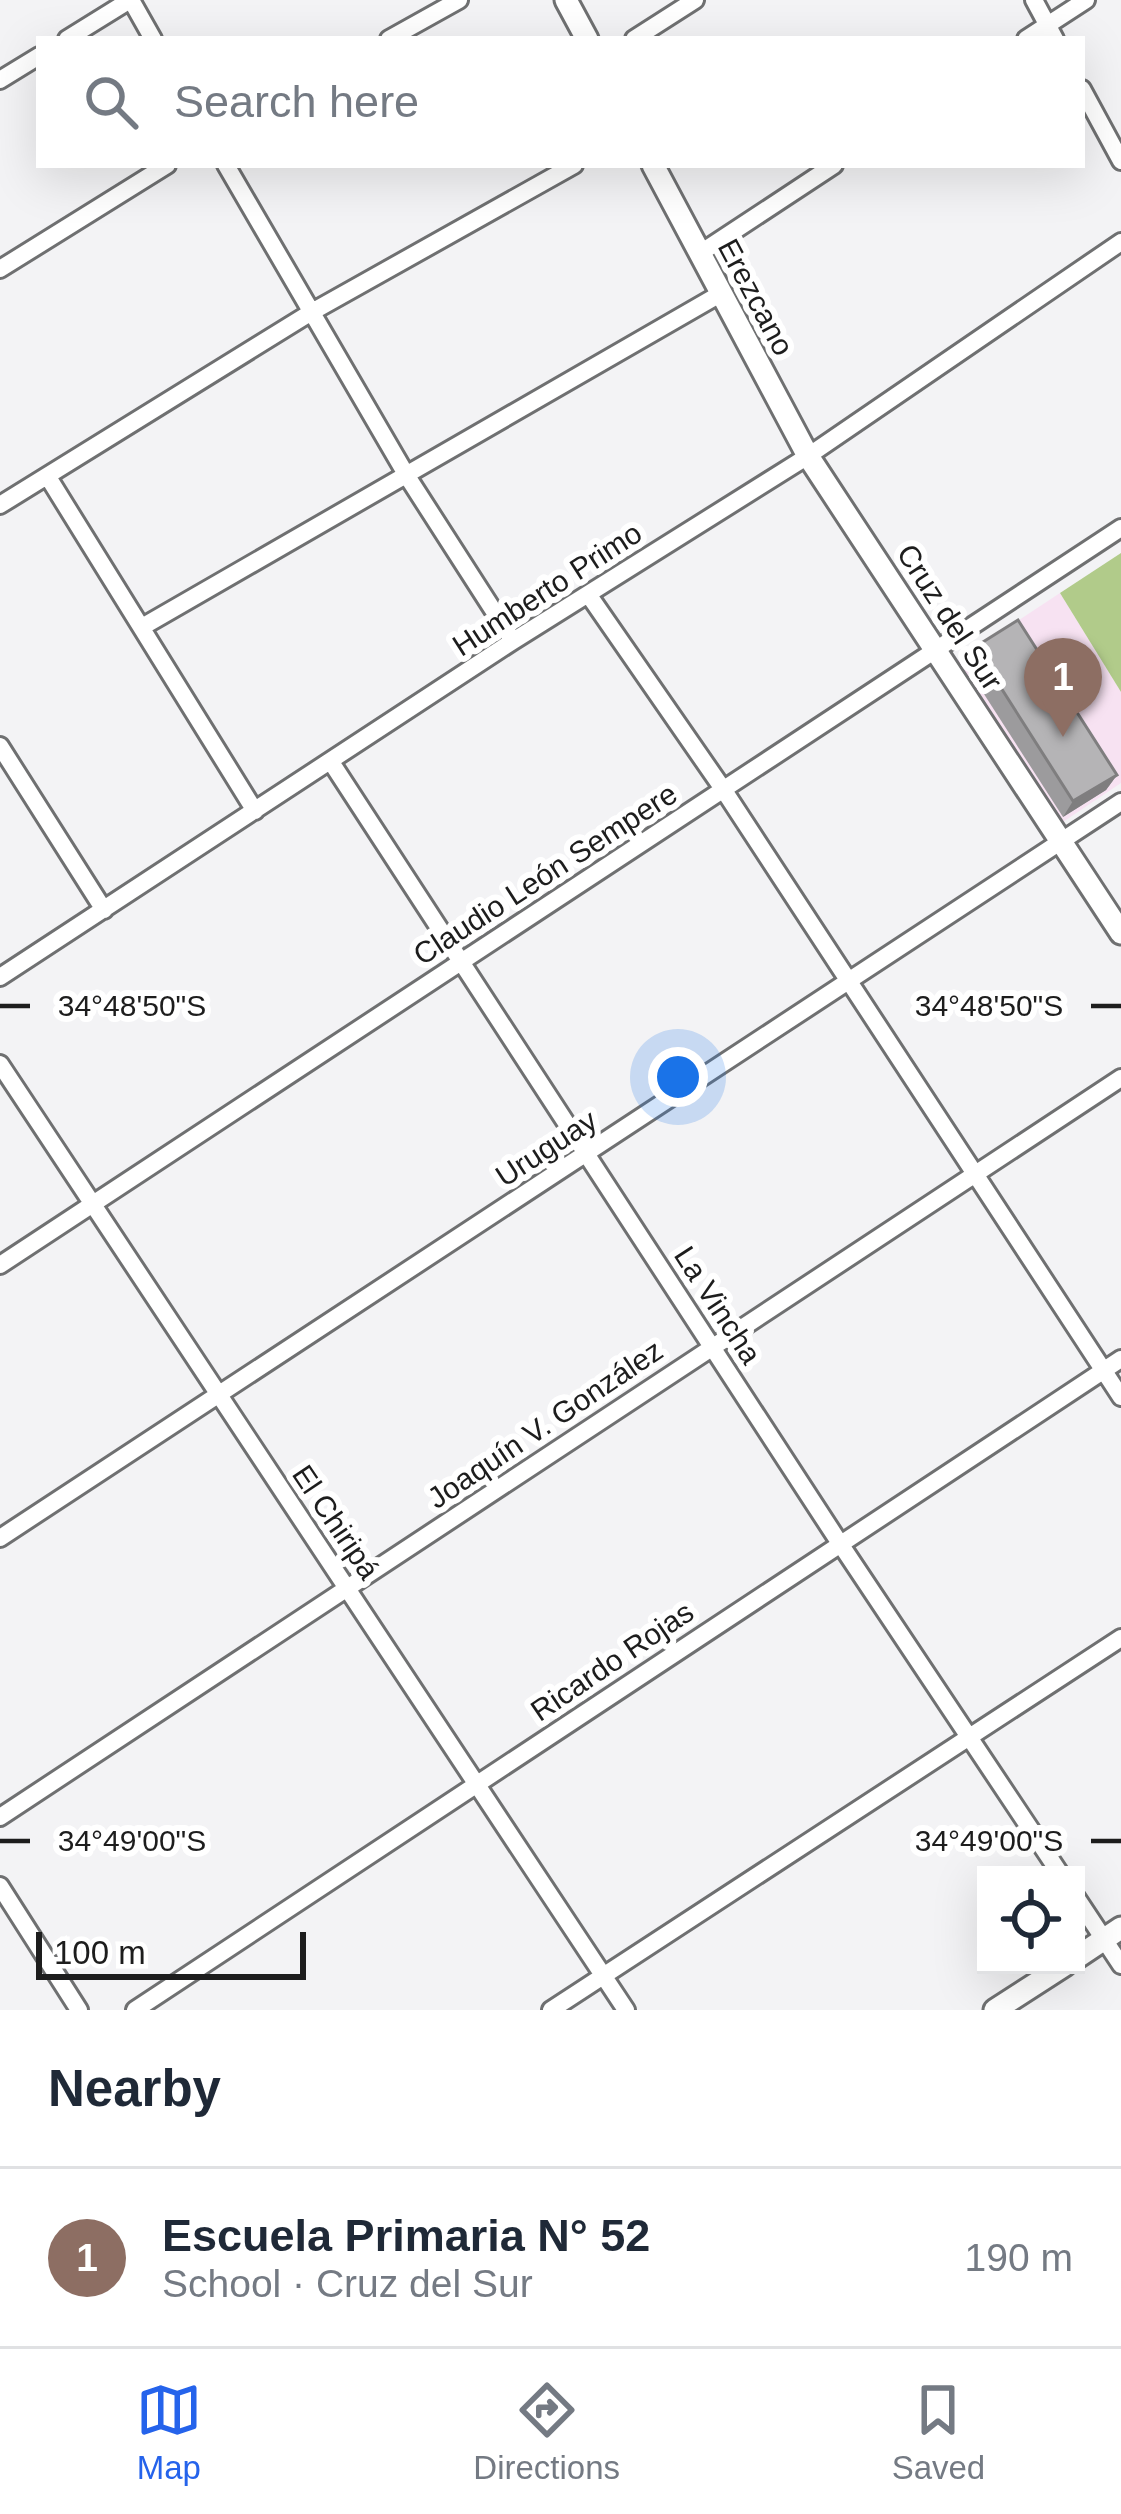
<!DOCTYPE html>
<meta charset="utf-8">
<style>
body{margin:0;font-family:Arial,sans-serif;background:#f6f6f7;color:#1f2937}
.controls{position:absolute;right:36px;bottom:36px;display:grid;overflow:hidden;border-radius:0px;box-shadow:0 12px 48px #0002}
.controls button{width:108px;height:108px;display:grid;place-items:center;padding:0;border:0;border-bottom:3px solid #e0e1e3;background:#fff;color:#1f2937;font:60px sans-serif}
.scale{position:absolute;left:36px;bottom:30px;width:270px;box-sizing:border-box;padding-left:12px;border:6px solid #1d1d1d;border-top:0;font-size:33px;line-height:42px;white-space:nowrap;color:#1d1d1d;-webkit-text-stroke:9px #fff;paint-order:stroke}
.you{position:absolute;left:678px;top:1077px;width:42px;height:42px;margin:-30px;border:9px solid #fff;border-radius:50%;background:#1a73e8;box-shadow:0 0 0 18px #1a73e833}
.badge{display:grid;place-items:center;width:78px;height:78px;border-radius:50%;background:#2563eb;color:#fff;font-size:39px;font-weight:700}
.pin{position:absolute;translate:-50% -99px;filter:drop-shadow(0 3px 6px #0008)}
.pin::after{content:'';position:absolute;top:63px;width:42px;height:36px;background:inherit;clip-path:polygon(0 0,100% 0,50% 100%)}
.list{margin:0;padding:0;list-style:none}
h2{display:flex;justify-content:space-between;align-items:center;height:156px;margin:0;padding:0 48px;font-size:51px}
h2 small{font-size:39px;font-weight:400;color:#747a83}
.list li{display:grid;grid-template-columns:78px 1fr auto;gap:36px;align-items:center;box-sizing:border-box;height:180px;padding:0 48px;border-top:3px solid #e0e1e3}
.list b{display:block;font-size:45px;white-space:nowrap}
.list p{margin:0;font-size:39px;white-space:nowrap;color:#747a83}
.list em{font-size:39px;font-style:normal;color:#747a83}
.icon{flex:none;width:66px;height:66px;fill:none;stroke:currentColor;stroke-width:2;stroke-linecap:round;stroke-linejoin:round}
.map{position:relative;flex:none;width:1121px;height:2010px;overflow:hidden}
.search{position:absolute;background:#fff;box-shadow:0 12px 48px #0002;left:36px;right:36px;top:36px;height:132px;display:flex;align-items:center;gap:30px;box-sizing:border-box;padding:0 42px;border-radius:0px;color:#747a83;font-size:45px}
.sheet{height:336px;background:#fff}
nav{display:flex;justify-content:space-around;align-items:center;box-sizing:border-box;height:168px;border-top:3px solid #e0e1e3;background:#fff;font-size:33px;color:#747a83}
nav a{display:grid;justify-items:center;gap:6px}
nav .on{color:#2563eb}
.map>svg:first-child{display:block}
.education{fill:#f7e2f2}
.green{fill:#b1cb8a}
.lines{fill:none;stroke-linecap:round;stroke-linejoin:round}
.minor-casing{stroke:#6f7071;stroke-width:22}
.tertiary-casing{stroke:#6f7071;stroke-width:27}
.minor{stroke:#fff;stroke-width:16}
.tertiary{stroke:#fff;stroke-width:21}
.wall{fill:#9c9b9d}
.shaded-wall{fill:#7f7e7f}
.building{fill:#b5b4b6;stroke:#7f7e7f;stroke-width:3}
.ticks{fill:none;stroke:#1d1d1d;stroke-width:4.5}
.labels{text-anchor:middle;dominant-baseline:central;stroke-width:12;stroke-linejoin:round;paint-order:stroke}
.street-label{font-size:30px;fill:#1d1d1d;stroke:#fff}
.ticks-label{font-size:30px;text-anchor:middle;fill:#1d1d1d;stroke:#fff;stroke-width:12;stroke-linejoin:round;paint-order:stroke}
</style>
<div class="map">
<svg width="1121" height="2010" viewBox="0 0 1121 2010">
<rect width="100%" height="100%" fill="#f3f3f5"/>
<!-- education -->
<path class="education" d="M1060,593L1121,692V783L1060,824L957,661Z"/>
<!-- green -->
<path class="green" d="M1121,553V692L1060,593Z"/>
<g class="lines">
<!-- minor casing -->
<g class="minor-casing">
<path id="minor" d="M131,0L153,39
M1034,0L1055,39
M67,39L130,0
M389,39L459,0
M634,39L695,0
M1026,39L1086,0
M0,80L39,56
M1082,89L1121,161
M226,165L407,476L513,641
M699,254L834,165
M0,269L167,165
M48,477L255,811
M0,505L310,313L574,165
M588,594L723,789L1121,1397
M142,627L720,294
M0,746L104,910
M331,762L839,1542L1061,1875
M0,977L513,641L808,456L1121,242
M0,1064L626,2010
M0,1265L1121,528
M0,1538L1121,802
M0,1817L1121,1078
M0,1886L79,2010
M1076,1897L1121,1965
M135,2010L1121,1359
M551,2010L1121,1638"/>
</g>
<!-- tertiary casing -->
<g class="tertiary-casing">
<path id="tertiary" d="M566,0L587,39
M653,165L808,456L1121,933
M1076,1958L1121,1928
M995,2010L1065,1965"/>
</g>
<!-- minor -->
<use href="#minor" class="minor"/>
<!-- tertiary -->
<use href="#tertiary" class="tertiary"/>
</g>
<!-- wall -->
<path class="wall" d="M975,647L1117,775L1106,790L1063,817L964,663Z"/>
<!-- shaded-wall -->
<path class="shaded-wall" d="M1117,775L1106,790L1063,817L1073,801Z"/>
<!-- building -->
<path class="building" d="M1018,620L1117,775L1073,801L975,647Z"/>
<!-- ticks -->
<path class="ticks" d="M0,1006H30M1091,1006H1121M0,1841H30M1091,1841H1121"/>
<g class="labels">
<!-- street labels -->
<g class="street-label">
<text transform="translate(756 297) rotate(62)">Erezcano</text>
<text transform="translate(547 589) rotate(-33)">Humberto Primo</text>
<text transform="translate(950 617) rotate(57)">Cruz del Sur</text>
<text transform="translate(545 874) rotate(-33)">Claudio León Sempere</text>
<text transform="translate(546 1148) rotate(-33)">Uruguay</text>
<text transform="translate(718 1305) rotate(57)">La Vincha</text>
<text transform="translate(545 1424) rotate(-34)">Joaquín V. González</text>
<text transform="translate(336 1522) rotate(56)">El Chiripá</text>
<text transform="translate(612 1661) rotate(-34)">Ricardo Rojas</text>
</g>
</g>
<g class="ticks-label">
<text x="132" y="1016">34°48'50"S</text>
<text x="989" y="1016">34°48'50"S</text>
<text x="132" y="1851">34°49'00"S</text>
<text x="989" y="1851">34°49'00"S</text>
</g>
</svg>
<div class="controls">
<button><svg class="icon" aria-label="locate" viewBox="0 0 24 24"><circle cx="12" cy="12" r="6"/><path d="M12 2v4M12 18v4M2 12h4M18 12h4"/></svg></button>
</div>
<div class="scale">100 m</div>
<div class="you"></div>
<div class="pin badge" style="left:1063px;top:737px;background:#8d6e63">1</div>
<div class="search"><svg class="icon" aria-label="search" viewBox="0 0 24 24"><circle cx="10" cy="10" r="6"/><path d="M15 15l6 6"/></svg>Search here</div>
</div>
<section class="sheet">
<h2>Nearby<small></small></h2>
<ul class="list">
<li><span class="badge" style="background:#8d6e63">1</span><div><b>Escuela Primaria N° 52</b><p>School · Cruz del Sur</p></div><em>190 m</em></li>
</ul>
</section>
<nav>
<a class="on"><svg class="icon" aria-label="map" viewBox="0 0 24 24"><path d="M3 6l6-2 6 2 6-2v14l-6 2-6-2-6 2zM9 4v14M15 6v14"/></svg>Map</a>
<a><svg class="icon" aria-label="directions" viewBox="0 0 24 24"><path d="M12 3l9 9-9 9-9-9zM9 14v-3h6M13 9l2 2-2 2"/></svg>Directions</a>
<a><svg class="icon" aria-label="saved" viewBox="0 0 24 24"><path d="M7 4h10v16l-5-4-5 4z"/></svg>Saved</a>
</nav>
